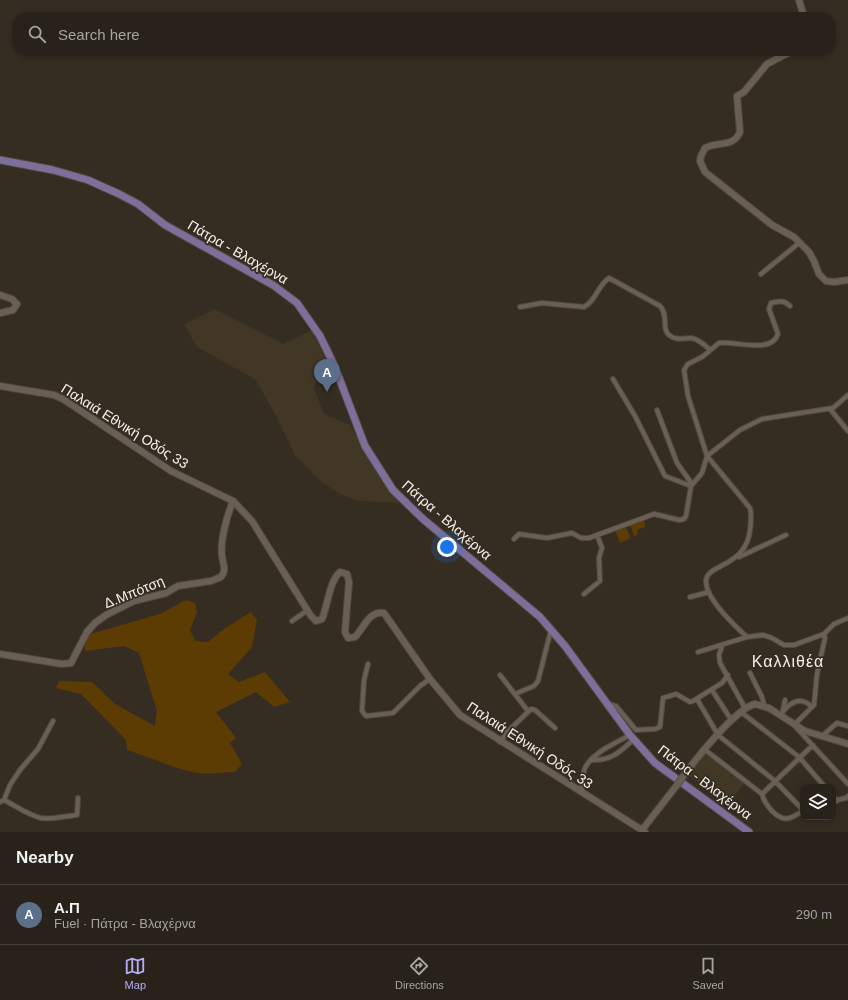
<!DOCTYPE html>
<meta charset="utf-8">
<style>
body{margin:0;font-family:Helvetica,sans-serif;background:#302a23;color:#f1f3f6}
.controls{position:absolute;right:12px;bottom:12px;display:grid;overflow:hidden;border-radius:8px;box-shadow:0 2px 6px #0003}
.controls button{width:36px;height:36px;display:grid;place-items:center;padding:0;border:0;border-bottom:1px solid #443f39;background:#28221a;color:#f1f3f6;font:20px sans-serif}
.you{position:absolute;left:447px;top:547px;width:14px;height:14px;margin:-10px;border:3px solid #fff;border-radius:50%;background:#1a73e8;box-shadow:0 0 0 6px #1a73e833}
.badge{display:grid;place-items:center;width:26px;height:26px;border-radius:50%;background:#b6acf8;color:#fff;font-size:13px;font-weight:700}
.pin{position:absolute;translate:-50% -33px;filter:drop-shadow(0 1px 2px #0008)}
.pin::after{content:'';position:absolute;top:21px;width:14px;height:12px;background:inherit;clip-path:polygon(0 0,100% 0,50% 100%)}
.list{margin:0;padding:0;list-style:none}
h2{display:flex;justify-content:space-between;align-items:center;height:52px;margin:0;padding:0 16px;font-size:17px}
h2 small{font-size:13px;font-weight:400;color:#a5a4a2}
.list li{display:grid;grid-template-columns:26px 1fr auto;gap:12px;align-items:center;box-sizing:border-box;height:60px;padding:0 16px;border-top:1px solid #443f39}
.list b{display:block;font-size:15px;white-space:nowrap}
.list p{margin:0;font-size:13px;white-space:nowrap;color:#a5a4a2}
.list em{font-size:13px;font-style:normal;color:#a5a4a2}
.icon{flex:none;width:22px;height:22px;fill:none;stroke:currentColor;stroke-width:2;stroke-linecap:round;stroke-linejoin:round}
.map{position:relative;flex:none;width:848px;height:832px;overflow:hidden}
.search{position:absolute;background:#28221a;box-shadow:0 2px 6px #0003;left:12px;right:12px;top:12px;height:44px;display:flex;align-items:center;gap:10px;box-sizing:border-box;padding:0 14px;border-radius:16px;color:#a5a4a2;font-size:15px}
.sheet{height:112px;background:#28221a}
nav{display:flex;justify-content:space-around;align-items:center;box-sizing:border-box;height:56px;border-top:1px solid #443f39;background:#28221a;font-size:11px;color:#a5a4a2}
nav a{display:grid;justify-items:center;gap:2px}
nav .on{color:#b6acf8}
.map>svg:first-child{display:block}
.built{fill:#423625}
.green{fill:#5d3c03}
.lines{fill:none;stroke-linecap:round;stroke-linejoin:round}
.street-casing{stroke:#514940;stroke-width:6}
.secondary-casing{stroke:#514940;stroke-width:8}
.primary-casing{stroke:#514940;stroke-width:9}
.street{stroke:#695f54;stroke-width:4}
.secondary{stroke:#695f54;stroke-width:6}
.primary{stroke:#7c709b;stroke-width:7}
.secondary-bridge-casing{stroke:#514940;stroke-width:8;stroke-linecap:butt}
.secondary-bridge{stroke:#695f54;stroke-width:6}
.labels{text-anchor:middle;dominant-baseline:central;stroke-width:3.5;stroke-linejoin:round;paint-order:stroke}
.street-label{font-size:14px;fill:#f4efe8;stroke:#352d22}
.quarter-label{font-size:16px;letter-spacing:1px;fill:#f4efe8;stroke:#352d22}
</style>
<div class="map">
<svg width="848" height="832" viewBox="0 0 848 832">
<rect width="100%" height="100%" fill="#352d22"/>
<!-- built -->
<path class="built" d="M215,309L283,344L312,330L329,366L323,368L314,388L324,414L350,425L379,477L399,503L358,501L340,494L319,480L295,455L275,414L256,380L197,347L184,324Z
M704,753L745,782L729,804L688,775Z"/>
<!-- green -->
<path class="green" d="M644,519L645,527L637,530L638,535L634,536L630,524Z
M625,526L631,538L620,543L615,530Z
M186,600L195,603L197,612L190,630L195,641L208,642L224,629L251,612L257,620L252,647L228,674L239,682L265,672L290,702L274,707L256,692L216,712L236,738L230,743L242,764L235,772C223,772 209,775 198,773C173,769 151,757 127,750L126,740L81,694L56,688L59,681L92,682L115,704L155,726L157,711L139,653L124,646L85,651L83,636L160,614Z"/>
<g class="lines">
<!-- street casing -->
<g class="street-casing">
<path id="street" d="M761,274L799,243
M520,307L542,303L584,307C596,301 598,285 609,278L660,306C669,315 661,328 669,335C676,341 683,338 691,338C698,339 705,345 710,350
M613,379L635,416L665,476L691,486
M830,409L848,431
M657,410L677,463L692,484
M514,539L519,534L547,538L572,533L581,538H589L654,514L679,520L684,519L686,516L691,486L702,473L707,456L740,430L762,419L833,408L848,395
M739,557L786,535
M584,594L600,581L599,558L602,548L597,535
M690,597L709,592
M292,621L308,610
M824,634L825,638L817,674L814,705L794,725L848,784
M747,637C736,627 693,588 710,573C713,570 718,568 721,566C737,558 748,549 750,530C751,522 752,515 750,508L707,456L688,396L684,370L688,364L702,357L719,343C734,340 771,355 778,334L769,309L771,303C780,301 784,300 790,306
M722,646L719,655L720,663L745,708
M698,652L747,637L763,635L772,638L784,645H794L824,634L834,624L848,618
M368,664L364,680L362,711L366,716L393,713L420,686L430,679
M750,673L762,697L764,705
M500,675L528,711
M712,690L732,721
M515,694L534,686L538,681L551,630
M697,699L718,735L775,781L803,810
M607,704L616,706L636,730L655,729L660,727L663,698L676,694L690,702L693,701L722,683L728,675
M783,710L785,700
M741,712L799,757L825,787
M780,716C788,703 800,695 812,707
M822,736L837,723L848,726
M500,742L507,732L531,709L535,710L555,728
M704,749L762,794C764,802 767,805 772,811C784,823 790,819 803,811
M592,760C611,761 620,752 634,739
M582,793C582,785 582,775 585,768C593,752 616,743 630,735
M762,794L813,745
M833,796L837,801
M4,800C16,806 28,815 41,818C52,820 66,816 77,815L78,798
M833,801L846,798L848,796
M0,802L4,800L10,785L20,770L38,749L53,721"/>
</g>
<!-- secondary casing -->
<g class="secondary-casing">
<path id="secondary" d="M799,0L804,17
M792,51L767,64L744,92L737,96L740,132C733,148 718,141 705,148L701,156L700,161L705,172L772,225L794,237L809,252L814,261L819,274L826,281L834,282L848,280
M0,295L12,299L17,304L13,310L0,313
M0,386L54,395L63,399L171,471L233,501L252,521L311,616L316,621L322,619C328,605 329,582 340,572L347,574L349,582L345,632L348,638L355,637C364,628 369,610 384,613L430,679L460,715L645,832
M0,654L62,664L71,663L87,632L95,623L106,615L134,601L166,593L178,586L211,581L221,577C227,570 223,565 222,556C220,540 227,516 233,501
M682,778C695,760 735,709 755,704L769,708L805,731L848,744
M642,830L677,785"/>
</g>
<!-- primary casing -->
<g class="primary-casing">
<path id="primary" d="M0,160L53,170L88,180L119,194L138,204L165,225L273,285L297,303L320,336L335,367L365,446L393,490L423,519L540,617L565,646L630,735L655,763L749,832"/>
</g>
<!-- street -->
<use href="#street" class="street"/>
<!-- secondary -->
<use href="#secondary" class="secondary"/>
<!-- primary -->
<use href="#primary" class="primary"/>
<!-- secondary-bridge casing -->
<g class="secondary-bridge-casing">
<path id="secondary-bridge" d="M677,785L682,778"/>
</g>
<!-- secondary-bridge -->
<use href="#secondary-bridge" class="secondary-bridge"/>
</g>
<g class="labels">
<!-- street labels -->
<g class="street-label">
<text transform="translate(238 252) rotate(30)">Πάτρα - Βλαχέρνα</text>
<text transform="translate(125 426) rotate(32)">Παλαιά Εθνική Οδός 33</text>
<text transform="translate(447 520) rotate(41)">Πάτρα - Βλαχέρνα</text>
<text transform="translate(134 592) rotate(-22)">Δ.Μπότση</text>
<text transform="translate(530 745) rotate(33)">Παλαιά Εθνική Οδός 33</text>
<text transform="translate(705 782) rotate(37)">Πάτρα - Βλαχέρνα</text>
</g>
<!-- quarter labels -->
<g class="quarter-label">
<text x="788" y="661">Καλλιθέα</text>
</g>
</g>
</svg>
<div class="controls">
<button><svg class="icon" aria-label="layers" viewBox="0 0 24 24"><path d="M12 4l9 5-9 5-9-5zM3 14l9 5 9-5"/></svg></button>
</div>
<div class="you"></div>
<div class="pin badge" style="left:327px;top:392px;background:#5c6f8a">A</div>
<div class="search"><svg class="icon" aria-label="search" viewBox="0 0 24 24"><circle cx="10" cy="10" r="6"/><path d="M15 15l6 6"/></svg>Search here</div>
</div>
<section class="sheet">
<h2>Nearby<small></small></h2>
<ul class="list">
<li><span class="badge" style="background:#5c6f8a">A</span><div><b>Α.Π</b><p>Fuel · Πάτρα - Βλαχέρνα</p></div><em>290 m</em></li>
</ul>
</section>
<nav>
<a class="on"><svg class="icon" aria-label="map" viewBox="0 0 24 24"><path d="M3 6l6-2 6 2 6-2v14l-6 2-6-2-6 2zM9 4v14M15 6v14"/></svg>Map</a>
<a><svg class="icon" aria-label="directions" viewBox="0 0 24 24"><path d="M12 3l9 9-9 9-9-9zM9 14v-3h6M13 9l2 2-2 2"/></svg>Directions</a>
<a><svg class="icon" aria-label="saved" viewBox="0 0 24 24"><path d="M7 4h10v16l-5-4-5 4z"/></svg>Saved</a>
</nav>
